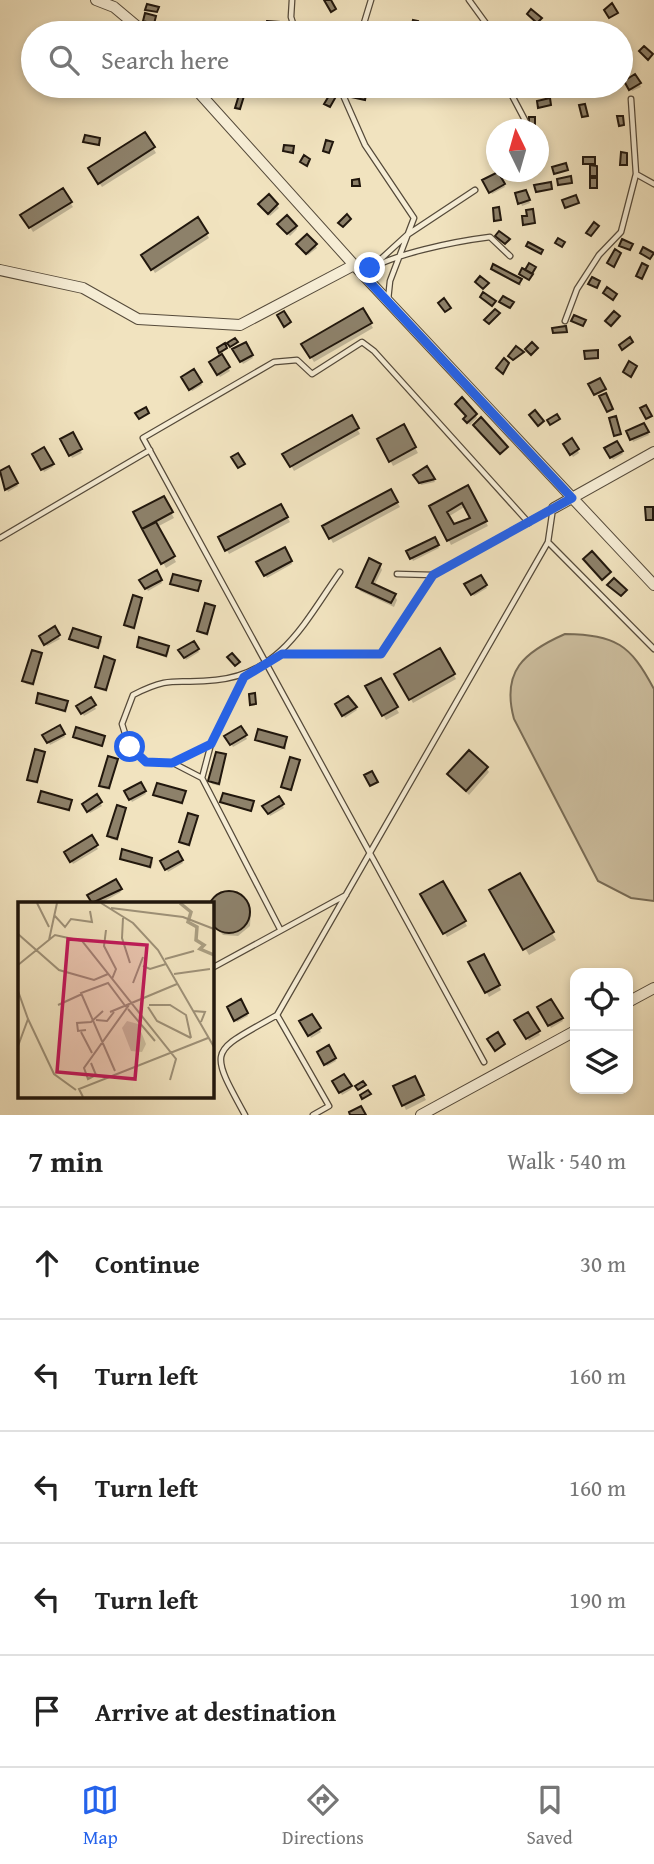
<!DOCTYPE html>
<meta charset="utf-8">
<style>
body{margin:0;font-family:"Gentium Book Plus",serif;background:#f6f6f6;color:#222}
.controls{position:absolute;right:21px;bottom:21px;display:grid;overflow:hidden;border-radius:14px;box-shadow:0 4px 10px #0003}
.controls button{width:63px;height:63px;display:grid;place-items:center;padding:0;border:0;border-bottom:2px solid #e0e0e0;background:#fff;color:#222;font:35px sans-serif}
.compass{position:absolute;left:486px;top:119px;width:63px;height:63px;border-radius:50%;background:#fff;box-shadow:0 4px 10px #0003;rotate:355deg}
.stop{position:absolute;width:21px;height:21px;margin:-16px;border:5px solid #2563eb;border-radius:50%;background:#fff}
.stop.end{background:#2563eb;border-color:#fff;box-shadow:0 2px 7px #0008}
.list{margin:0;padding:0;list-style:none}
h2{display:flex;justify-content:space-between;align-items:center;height:91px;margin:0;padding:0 28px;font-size:30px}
h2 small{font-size:23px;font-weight:400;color:#767676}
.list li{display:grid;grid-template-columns:46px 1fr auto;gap:21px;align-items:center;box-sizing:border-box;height:112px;padding:0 28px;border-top:2px solid #e0e0e0}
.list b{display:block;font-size:26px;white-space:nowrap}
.list em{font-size:23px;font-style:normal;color:#767676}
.icon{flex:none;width:38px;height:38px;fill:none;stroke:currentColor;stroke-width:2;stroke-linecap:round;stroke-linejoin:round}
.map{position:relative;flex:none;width:654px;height:1115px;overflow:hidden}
.search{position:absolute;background:#fff;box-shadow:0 4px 10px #0003;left:21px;right:21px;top:21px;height:77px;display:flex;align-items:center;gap:18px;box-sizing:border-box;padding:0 24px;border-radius:38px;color:#767676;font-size:26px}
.sheet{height:651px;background:#fff}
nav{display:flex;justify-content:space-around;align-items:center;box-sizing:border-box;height:98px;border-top:2px solid #e0e0e0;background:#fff;font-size:19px;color:#767676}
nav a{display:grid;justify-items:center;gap:4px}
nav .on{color:#2563eb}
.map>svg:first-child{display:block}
.green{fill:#cec0a1;stroke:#786c57;stroke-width:2}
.shadow{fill:#0003;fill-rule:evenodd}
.building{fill:#8d816a;stroke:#21170d;stroke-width:2;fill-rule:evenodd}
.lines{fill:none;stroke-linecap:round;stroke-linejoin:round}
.lane-casing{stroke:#554a3a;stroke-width:7}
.street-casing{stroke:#554a3a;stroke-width:12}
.lane{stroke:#f6edd5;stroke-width:4.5}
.street{stroke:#f6edd5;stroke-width:10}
.route{stroke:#2563eb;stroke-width:9}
.inset-river{fill:none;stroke:#aa9e82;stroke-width:3.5}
.inset-road{fill:none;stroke:#9e9178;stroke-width:2}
.view{fill:#c2185b;fill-opacity:0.15;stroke:#c2185b;stroke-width:3.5}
.inset-edge{fill:none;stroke:#21170d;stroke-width:3.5}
</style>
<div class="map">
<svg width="654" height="1115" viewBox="0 0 654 1115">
<rect width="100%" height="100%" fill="#f1e3bf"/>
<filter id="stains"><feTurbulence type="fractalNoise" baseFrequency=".00286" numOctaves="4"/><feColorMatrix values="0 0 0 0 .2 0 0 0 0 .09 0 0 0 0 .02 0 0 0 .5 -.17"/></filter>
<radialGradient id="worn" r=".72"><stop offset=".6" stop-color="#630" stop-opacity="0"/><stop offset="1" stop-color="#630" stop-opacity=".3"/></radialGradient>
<!-- green -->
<path class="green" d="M565,634C616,635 630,644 654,689V901L631,898L598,881L514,719C501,671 524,652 565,634Z"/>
<!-- shadow -->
<path class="shadow" d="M635,76L641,87L632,91L626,81Z
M145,134L156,153L102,187L90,169Z
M497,174L505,187L492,194L485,181Z
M63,191L73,207L33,232L23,216Z
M527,194L530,203L522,206L517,195Z
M269,196L279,208L270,216L262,207Z
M198,220L209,238L155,273L143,255Z
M281,227H296L297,229L290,236Z
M315,245L317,248L308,255L300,247Z
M493,269L520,281L521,286L494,272Z
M363,311L373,328L314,362L304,345Z
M245,344L253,358L243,364L234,350Z
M221,357L230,371L220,377L211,363Z
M193,371L202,385L192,391L183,377Z
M476,415L477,418L470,425L467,422Z
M351,418L360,434L294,471L285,455Z
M644,425L649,435L633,442L629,432Z
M403,426L418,453L393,466L379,439Z
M72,435L82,453L72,458L63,440Z
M572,440L579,453L573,457L565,444Z
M616,443L623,454L613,460L606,448Z
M44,450L53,467L44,472L34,455Z
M8,469L18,486L8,492L0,476Z
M427,469L435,482L421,485L416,475Z
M467,487L488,526L451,545L432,507ZM466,506L473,519L453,526L448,517Z
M391,491L400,507L333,543L324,527Z
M163,498L174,518L157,527L176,562L166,568L136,513Z
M281,506L290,522L229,554L220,538Z
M435,539L439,548L413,561L408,552Z
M284,549L292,564L267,578L258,563Z
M380,565L382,570L374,586L395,596L397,600L394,607L360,591L358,586Z
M156,573L162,583L148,591L142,581Z
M480,577L487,588L474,596L467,585Z
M200,582L199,592L172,583Z
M141,600L135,630L127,627L126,625Z
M214,607L208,636L200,633L199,631Z
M54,629L60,639L47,646L42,636Z
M71,638H100L102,641L99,649Z
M193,643L199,652L186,660L181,651Z
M138,647L168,648L169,651L167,658Z
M439,650L456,679L413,703L397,674Z
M41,655L34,686L26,684L24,681Z
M113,661L107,692L98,689L96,687Z
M380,680L399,713L386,720L367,687Z
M347,698L357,710L345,718L337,704Z
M90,700L96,709L84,716L78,706Z
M37,703H67L68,705L66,713Z
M59,727L65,737L50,745L45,736Z
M241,728L247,739L233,747L227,736Z
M75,737L104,738L105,740L103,747Z
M286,739V750L257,740Z
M44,753L38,784L31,782L29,779Z
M225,756L220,786L212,784L210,781Z
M117,760L110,790L102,788L101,785Z
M299,761L292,791L285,789L283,787Z
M486,768L489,772L469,795L449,775Z
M140,784L146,794L132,802L126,792Z
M184,793L183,805L155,795Z
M96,797L102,806L90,813L84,804Z
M278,798L284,808L270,816L265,806Z
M71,801L70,812L40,802Z
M222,802H252L254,805L252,812Z
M125,810L118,841L111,839L109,836Z
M197,817L190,847L183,844L181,842Z
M91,838L98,849L73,864L66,853Z
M178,854L183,863L168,872L163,862Z
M121,858L151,860L153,862L151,869Z
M519,875L556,940L529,955L492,891Z
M115,881L121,892L101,903H94L90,895Z
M442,883L467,926L447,937L422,895Z
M222,893L237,894L251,911L250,926L238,936L223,935L212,923L210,903Z
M483,956L501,990L489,997L471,963Z
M240,1001L248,1016L237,1022L229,1008Z
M550,1001L563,1021L551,1028L539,1008Z
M528,1014L540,1035L529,1041L517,1021Z
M312,1016L321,1032L311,1038L301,1022Z
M328,1047L336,1061L327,1066L319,1053Z
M344,1076L352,1089L342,1095L334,1082Z
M414,1078L426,1100L406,1110L395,1087Z
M595,1089H605L606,1091L595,1092Z"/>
<!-- building -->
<path class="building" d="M324,0H331L336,9L331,12Z
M612,3L618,13L609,18L604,10Z
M147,4L159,7L157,12L145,10Z
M531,9L542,18L537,23L527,14Z
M145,13L156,16L154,24L143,21Z
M413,20L418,21L416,33L410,32Z
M267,21L280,22V29L266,28Z
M307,24L317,28L315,33L305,30Z
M380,24L393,27L391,33L379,31Z
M644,46L653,54L648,60L639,51Z
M635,74L641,83L629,90L624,81Z
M333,89L338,93L330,107L324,104Z
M352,92L366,95L365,100L351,97Z
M239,95L244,96L240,109L235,108Z
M550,98L551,105L538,108L537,101Z
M585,104L588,116L582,117L579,105Z
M617,116H623L624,125L619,126Z
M529,117H535V128H529Z
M145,132L155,147L98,184L88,168Z
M85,135L100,138L99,145L83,142Z
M326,140L333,142L329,153L323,151Z
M284,145L294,146L293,153L283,151Z
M621,152L627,153V165H620Z
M304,155L310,159L307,166L300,162Z
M583,157H595V164H583Z
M566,163L568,170L554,174L552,167Z
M590,165L597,166V176H590Z
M498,172L505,184L489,193L482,180Z
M571,176L572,183L558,185L557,179Z
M590,178H597V188H590Z
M359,179L360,186H352V180Z
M551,182L552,189L536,192L534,185Z
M63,188L72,202L29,228L20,215Z
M526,190L530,200L518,204L515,193Z
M269,194L278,204L268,214L258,204Z
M576,195L579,203L565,208L562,200Z
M499,207L501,220L494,221L493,208Z
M533,209L535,223L523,225L522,216H527L526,210Z
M347,214L351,219L343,227L338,223Z
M287,215L297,226L287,234L277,224Z
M198,217L208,233L151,270L141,255Z
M594,222L599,226L591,236L586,233Z
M499,231L510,239L505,244L495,236Z
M307,234L317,244L306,254L296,244Z
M558,238L565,242L562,247L555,243Z
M622,239L633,244L630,250L619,246Z
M528,242L543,250L541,254L526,246Z
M643,247L654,253L650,259L640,253Z
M615,249L621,253L614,267L607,263Z
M529,263L536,267L532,274L525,270Z
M642,263L648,266L642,279L636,276Z
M493,264L522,279L519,284L491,269Z
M522,268L533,274L529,280L519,274Z
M480,276L489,283L483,289L475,282Z
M592,277L600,281L597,288L588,284Z
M607,287L617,294L613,300L603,293Z
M483,292L496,301L492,306L480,297Z
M503,296L514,302L510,308L499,302Z
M444,298L451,308L445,312L438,303Z
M363,308L372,323L310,358L301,344Z
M495,309L500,313L489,324L484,320Z
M284,311L291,322L284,327L277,315Z
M614,311L620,316L611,326L605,321Z
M574,315L586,320L583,326L571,321Z
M566,326L567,332L553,333L552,328Z
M630,337L633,342L622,350L619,345Z
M235,338L238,342L230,347L227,343Z
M246,342L253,355L240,362L232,349Z
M532,342L538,348L531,355L525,349Z
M225,343L227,348L219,353L217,348Z
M516,346L524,352L513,360L508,356Z
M598,350V358L585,359L584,351Z
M222,354L230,367L217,375L209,362Z
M504,358L509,363L503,374L496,368Z
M629,361L637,366L631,377L623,372Z
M194,369L202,382L189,390L181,377Z
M600,378L606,389L594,395L588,384Z
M606,393L613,409L607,412L599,396Z
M462,397L477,414L467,423L463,419L466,416L455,404Z
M646,405L652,416L646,419L640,408Z
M146,407L149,413L139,419L135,413Z
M535,410L544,421L538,426L529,415Z
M557,414L560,419L550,425L547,420Z
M352,415L359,428L290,467L282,454Z
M616,416L621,434L614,436L609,418Z
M481,417L508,447L500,454L473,425Z
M644,423L649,432L630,440L626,431Z
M404,424L416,447L389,462L377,439Z
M73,432L82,449L69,456L60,439Z
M572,438L579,449L570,455L563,444Z
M617,441L623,451L610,458L604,448Z
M44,447L54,464L41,470L32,454Z
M238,453L245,464L238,468L231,457Z
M9,466L18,483L5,490L0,471Z
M427,466L435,479L419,483L413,475Z
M468,485L487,521L447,541L429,506ZM462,503L470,518L454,524L447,512Z
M391,489L398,502L329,539L322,526Z
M164,496L173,512L142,529L133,512Z
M281,504L288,517L225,551L218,537Z
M645,507H653V520H646Z
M156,522L175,556L161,564L142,529Z
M435,537L439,545L410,559L406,551Z
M285,547L292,561L264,576L256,562Z
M592,551L611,572L602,580L583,559Z
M369,558L381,564L372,583L396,594L391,603L356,587Z
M157,570L162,580L145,589L139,580Z
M173,574L201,581L198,591L170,584Z
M481,575L487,585L471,595L464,584Z
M614,578L627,590L621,596L607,585Z
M133,595L142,598L134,628L124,625Z
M205,603L215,606L207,634L197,631Z
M55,626L60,635L44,645L39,636Z
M73,628L101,637L98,648L69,639Z
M139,637L169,646L166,656L137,647Z
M194,641L199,649L184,658L178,650Z
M440,648L455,674L409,700L394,674Z
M32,650L42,653L33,684L22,681Z
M232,653L240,662L235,666L227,657Z
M104,656L115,660L106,690L95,687Z
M381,678L398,707L382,716L365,686Z
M38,693L68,701L65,711L36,703Z
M255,693L256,704L250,705L249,694Z
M348,696L357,707L342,716L335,704Z
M91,697L96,705L81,714L76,706Z
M60,725L65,734L47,743L42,735Z
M241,726L247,735L230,745L224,736Z
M76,727L105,736L102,746L73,737Z
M258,729L287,737L284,748L255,740Z
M35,749L45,752L37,782L27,780Z
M469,750L488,767L466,791L447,774Z
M216,752L226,754L219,784L208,781Z
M108,756L118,759L109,788L99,786Z
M290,757L300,760L291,790L281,787Z
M372,771L378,782L370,786L364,775Z
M141,782L146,791L129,800L124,791Z
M157,783L186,791L182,803L153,795Z
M41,791L72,800L69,810L38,802Z
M223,793L254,801L251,811L220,802Z
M97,794L102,802L87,812L82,804Z
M279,796L284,804L268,814L262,806Z
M117,805L126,808L117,839L107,836Z
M188,813L198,816L189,845L179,842Z
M92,835L98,845L70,862L64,852Z
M122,849L152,858L150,867L120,859Z
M178,851L183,860L165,870L160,861Z
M520,873L554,932L523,950L489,890Z
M116,879L122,889L92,903L87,895Z
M443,881L466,921L443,934L420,894Z
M208 912a21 21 0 1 1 42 0a21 21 0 1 1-42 0Z
M484,954L500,985L485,993L468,962Z
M241,999L248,1013L234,1021L227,1007Z
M551,999L563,1018L548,1026L537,1007Z
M528,1012L540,1031L526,1039L514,1020Z
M312,1014L321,1028L308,1036L299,1021Z
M498,1032L505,1044L495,1051L487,1039Z
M329,1045L336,1058L324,1065L317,1052Z
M344,1074L352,1086L339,1093L332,1081Z
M415,1076L424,1095L402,1106L393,1086Z
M363,1081L366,1085L358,1090L355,1086Z
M368,1090L371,1094L362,1099L360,1095Z
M361,1106L366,1115H350L349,1112Z"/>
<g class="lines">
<!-- lane casing -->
<g class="lane-casing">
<path id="lane" d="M292,0L291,17L296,33
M469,0L493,33
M361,33L371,0
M339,86L365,145L414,218L390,281L388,300
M507,86L526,122V130
M636,174L654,184
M371,268L407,235L475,190
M364,273C389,254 458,241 490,237L510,256
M565,321L577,289L599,255L621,232L636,174L631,99
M0,538L150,450
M548,542L654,649
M397,574L433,575L553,508
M282,654H381L433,575
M211,744L172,763L146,762L129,746L122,724L133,695C174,674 176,685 216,680C281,674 306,620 340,572
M173,763L202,778L280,929
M202,778L211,744L244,677
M212,968L346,895
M277,1015L329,1106L313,1115
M484,1062L143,438L274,362L297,360L312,374L362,342L374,351L529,523
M245,1115C207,1046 211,1053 277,1015L548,542L553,508"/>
</g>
<!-- street casing -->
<g class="street-casing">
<path id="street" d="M96,0L114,7L145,33
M193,86L354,265L654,585
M0,270L83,288L138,319L240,325L354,265
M554,508L654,452
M628,1002L654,988
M421,1115L575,1031"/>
</g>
<!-- lane -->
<use href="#lane" class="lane"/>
<!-- street -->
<use href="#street" class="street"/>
</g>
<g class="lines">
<!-- route -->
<path class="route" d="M130,747L146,762L172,763L211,744L244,677L282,654H381L433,575L572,498L362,274L370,268"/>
</g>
<!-- overview -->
<g transform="translate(18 902)">
<rect width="196" height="196" fill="#f1e3bf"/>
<path d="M109,119L120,122L128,142L124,150L113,149L104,126Z" fill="#cec0a1"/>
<path class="inset-river" d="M162,1L173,10L170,20L179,25L178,38L186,43L182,47L196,53"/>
<path class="inset-road" d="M19,1L31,25M83,1L115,21L140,48L196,145M93,6L165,15L196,27M36,13L47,25L53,17L74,20L72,9M105,16L104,36L112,61M88,28L86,44L98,67L94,77M0,32L41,68L76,78L90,72M31,38L39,1M147,57L176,49M0,63L37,33L64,39L158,157L152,178M125,64L132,67L148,62M156,72L192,67M115,81L125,55M0,89L10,117L0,144M40,103L64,92M131,103H152L168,113L173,136M130,105L139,119L173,136M110,107L137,139M175,109L187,110L183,120M92,110L159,82M10,117L36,172L58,188M78,118L89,119L96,110M68,128L60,129L59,121L73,120L85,109M63,130L74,151M73,161L78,173L70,177L66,166L111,103M97,169L63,91L90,81L108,105M65,195L61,187L190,136"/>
<path class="view" d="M50,37L129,43L117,177L39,170Z"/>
<rect width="196" height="196" class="inset-edge"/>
</g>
<rect width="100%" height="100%" filter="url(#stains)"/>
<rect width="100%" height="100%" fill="url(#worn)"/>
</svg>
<div class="controls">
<button><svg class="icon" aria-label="locate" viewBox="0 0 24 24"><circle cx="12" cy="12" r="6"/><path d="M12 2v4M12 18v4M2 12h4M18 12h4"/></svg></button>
<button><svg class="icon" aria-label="layers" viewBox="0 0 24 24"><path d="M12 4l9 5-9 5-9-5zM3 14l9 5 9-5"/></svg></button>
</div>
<svg class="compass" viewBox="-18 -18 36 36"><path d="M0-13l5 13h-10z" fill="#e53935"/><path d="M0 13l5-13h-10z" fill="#767676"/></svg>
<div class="stop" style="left:130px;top:747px"></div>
<div class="stop end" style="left:370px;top:268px"></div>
<div class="search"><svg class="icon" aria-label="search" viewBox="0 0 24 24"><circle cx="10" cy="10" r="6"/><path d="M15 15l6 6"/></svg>Search here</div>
</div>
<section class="sheet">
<h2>7 min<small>Walk · 540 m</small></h2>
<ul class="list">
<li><svg class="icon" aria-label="ahead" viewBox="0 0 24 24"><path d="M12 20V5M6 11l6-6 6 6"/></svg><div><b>Continue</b></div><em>30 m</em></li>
<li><svg class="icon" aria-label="left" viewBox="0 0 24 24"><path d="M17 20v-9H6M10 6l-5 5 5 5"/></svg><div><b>Turn left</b></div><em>160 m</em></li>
<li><svg class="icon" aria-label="left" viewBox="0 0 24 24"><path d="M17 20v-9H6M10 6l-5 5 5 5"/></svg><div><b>Turn left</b></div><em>160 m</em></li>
<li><svg class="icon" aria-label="left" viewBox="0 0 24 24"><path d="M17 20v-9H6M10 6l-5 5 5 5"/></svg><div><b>Turn left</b></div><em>190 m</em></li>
<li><svg class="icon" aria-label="arrive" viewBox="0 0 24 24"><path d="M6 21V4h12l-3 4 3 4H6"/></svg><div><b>Arrive at destination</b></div></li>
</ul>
</section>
<nav>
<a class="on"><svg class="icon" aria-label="map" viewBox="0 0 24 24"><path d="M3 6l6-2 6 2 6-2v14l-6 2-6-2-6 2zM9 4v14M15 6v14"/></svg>Map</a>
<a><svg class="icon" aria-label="directions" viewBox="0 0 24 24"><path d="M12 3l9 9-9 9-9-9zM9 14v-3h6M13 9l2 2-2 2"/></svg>Directions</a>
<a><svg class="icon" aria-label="saved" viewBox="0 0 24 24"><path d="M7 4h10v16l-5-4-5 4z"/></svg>Saved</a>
</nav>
